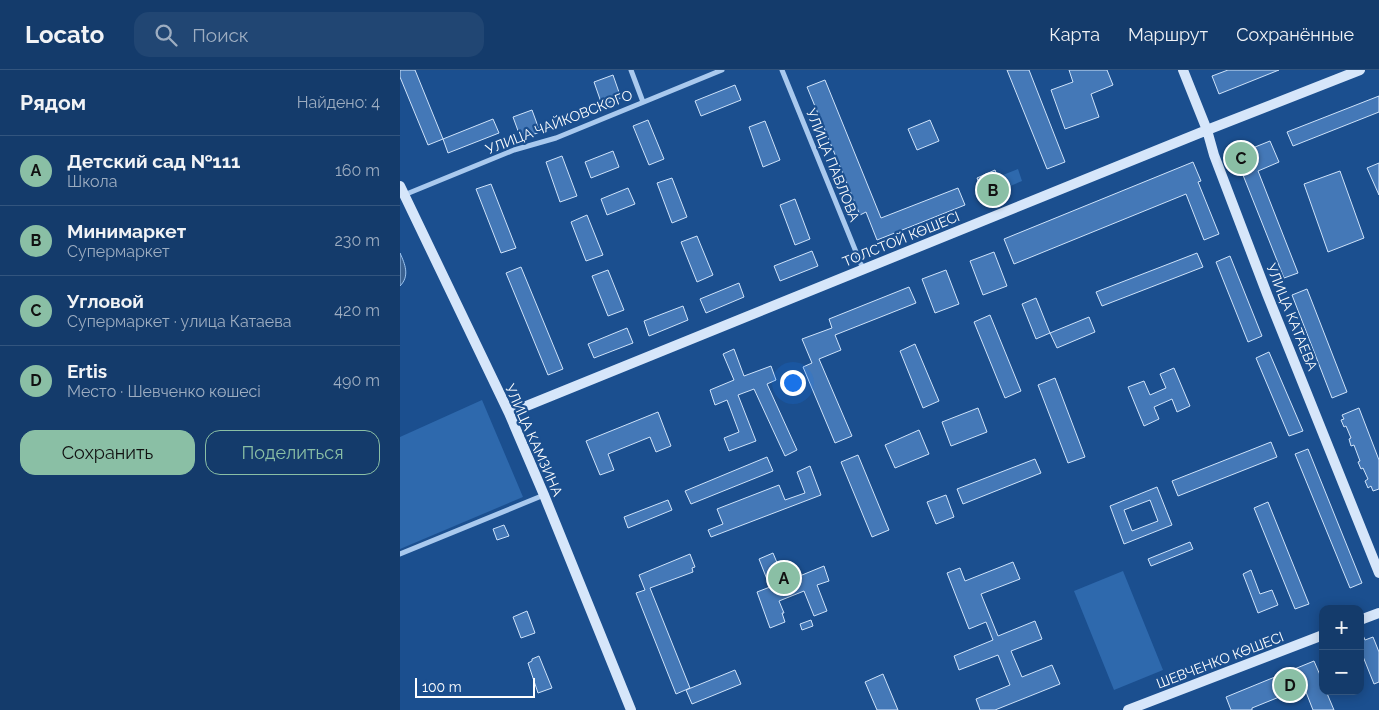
<!DOCTYPE html>
<html lang="ru">
<meta charset="utf-8">
<style>
body{margin:0;font-family:Raleway,sans-serif;background:#214673;color:#f1f3f6}
.controls{position:absolute;right:15px;bottom:15px;display:grid;overflow:hidden;border-radius:10px;box-shadow:0 2px 12px #0003}
.controls button{width:45px;height:45px;display:grid;place-items:center;padding:0;border:0;border-bottom:1px solid #33557e;background:#143b6b;color:#f1f3f6;font:25px sans-serif}
.scale{position:absolute;left:15px;bottom:12px;width:120px;box-sizing:border-box;padding-left:5px;border:2px solid #fff;border-top:0;font-size:14px;line-height:18px;white-space:nowrap;color:#fff;-webkit-text-stroke:4px #1b4f8f;paint-order:stroke}
.you{position:absolute;left:392px;top:312px;width:18px;height:18px;margin:-12px;border:4px solid #fff;border-radius:50%;background:#1a73e8;box-shadow:0 0 0 8px #1a73e833}
.badge{display:grid;place-items:center;width:32px;height:32px;border-radius:50%;background:#8abfa5;color:#111;font-size:16px;font-weight:700}
.pin{position:absolute;translate:-50% -50%;border:2px solid #fff;box-shadow:0 1px 5px #0006}
.list{margin:0;padding:0;list-style:none}
h2{display:flex;justify-content:space-between;align-items:center;height:65px;margin:0;padding:0 20px;font-size:21px}
h2 small{font-size:16px;font-weight:400;color:#9dadc1}
.list li{display:grid;grid-template-columns:32px 1fr auto;gap:15px;align-items:center;box-sizing:border-box;height:70px;padding:0 20px;border-top:1px solid #33557e}
.list b{display:block;font-size:19px;white-space:nowrap}
.list p{margin:0;font-size:16px;white-space:nowrap;color:#9dadc1}
.list em{font-size:16px;font-style:normal;color:#9dadc1}
.actions{display:flex;gap:10px;padding:15px 20px}
.actions a{flex:1;padding:11px 0;border:1px solid #8abfa5;border-radius:15px;text-align:center;font-size:18px;color:#8abfa5}
.actions .main{background:#8abfa5;color:#111}
.icon{flex:none;width:28px;height:28px;fill:none;stroke:currentColor;stroke-width:2;stroke-linecap:round;stroke-linejoin:round}
.map{position:relative;flex:none;width:979px;height:640px;overflow:hidden}
header{display:flex;align-items:center;gap:30px;box-sizing:border-box;height:70px;padding:0 25px;background:#143b6b;border-bottom:1px solid #33557e}
header strong{font-size:24px}
nav{display:flex;gap:28px;margin-inline-start:auto;font-size:18px}
.search{width:350px;height:45px;background:#214673;display:flex;align-items:center;gap:12px;box-sizing:border-box;padding:0 18px;border-radius:15px;color:#9dadc1;font-size:19px}
main{display:flex}
aside{flex:1;background:#143b6b}
.map>svg:first-child{display:block}
.green{fill:#2e69ad}
.water{fill:#3c6290;stroke:#9cc4f0}
.building{fill:#4478b7;stroke:#cfe3fa;fill-rule:evenodd}
.lines{fill:none;stroke-linecap:round;stroke-linejoin:round}
.street{stroke:#a9c9ee;stroke-width:5}
.secondary{stroke:#d6e6fa;stroke-width:10}
.labels{text-anchor:middle;dominant-baseline:central;stroke-width:4.5;stroke-linejoin:round;paint-order:stroke}
.street-label{font-size:14px;fill:#fff;stroke:#1b4f8f}
</style>
<header>
<strong>Locato</strong>
<div class="search"><svg class="icon" aria-label="search" viewBox="0 0 24 24"><circle cx="10" cy="10" r="6"/><path d="M15 15l6 6"/></svg>Поиск</div>
<nav><a>Карта</a><a>Маршрут</a><a>Сохранённые</a></nav>
</header>
<main>
<aside>
<h2>Рядом<small>Найдено: 4</small></h2>
<ul class="list">
<li><span class="badge">A</span><div><b>Детский сад №111</b><p>Школа</p></div><em>160 m</em></li>
<li><span class="badge">B</span><div><b>Минимаркет</b><p>Супермаркет</p></div><em>230 m</em></li>
<li><span class="badge">C</span><div><b>Угловой</b><p>Супермаркет · улица Катаева</p></div><em>420 m</em></li>
<li><span class="badge">D</span><div><b>Ertis</b><p>Место · Шевченко көшесі</p></div><em>490 m</em></li>
</ul>
<div class="actions"><a class="main">Сохранить</a><a>Поделиться</a></div>
</aside>
<div class="map">
<svg width="979" height="640" viewBox="0 0 979 640">
<rect width="100%" height="100%" fill="#1b4f8f"/>
<!-- green -->
<path class="green" d="M618,99L622,111L608,117L603,105Z
M82,330L123,427L0,479V367Z
M723,501L763,600L714,620L674,521Z"/>
<!-- water -->
<path class="water" d="M0,183C5,194 10,206 0,216Z"/>
<!-- building -->
<path class="building" d="M0,0H15L43,69L28,75L0,7Z
M607,0H629L665,92L647,99Z
M669,0H707L713,15L691,24L699,47L665,59L651,20L673,12Z
M828,0H879L819,24L812,6Z
M213,5L221,28L202,35L194,12Z
M425,10L481,148L558,118L565,135L477,170L466,142L460,145L407,17Z
M335,15L341,30L301,46L295,31Z
M979,26V42L893,76L887,62Z
M132,40L140,62L121,69L113,47Z
M93,49L99,63L48,83L43,69Z
M248,50L264,89L249,95L233,56Z
M530,50L539,71L517,80L508,59Z
M365,51L380,90L363,97L349,57Z
M870,71L879,92L858,101L898,203L884,208L835,85Z
M213,81L219,97L191,108L185,92Z
M162,86L177,126L160,132L146,92Z
M793,92L801,111L798,112L819,164L804,170L786,124L614,194L604,169Z
M979,93V125L967,98Z
M595,100L604,123L586,130L577,108Z
M940,101L964,168L928,182L904,114Z
M272,108L287,147L272,153L257,113Z
M91,114L116,178L101,183L76,119Z
M228,118L235,134L207,145L201,129Z
M395,129L410,169L395,175L380,135Z
M187,145L203,185L186,191L171,152Z
M297,166L313,205L297,212L281,172Z
M412,181L418,196L380,211L374,196Z
M594,182L607,216L583,225L570,191Z
M797,183L803,197L702,236L696,222Z
M830,186L862,266L848,272L816,192Z
M121,197L163,299L148,305L106,203Z
M208,200L224,240L208,246L192,206Z
M546,200L559,234L535,243L522,209Z
M339,213L344,227L306,243L300,229Z
M509,217L516,233L435,265L441,280L419,289L452,366L435,373L403,297L412,293L402,269L432,258L429,249Z
M907,219L947,322L932,328L892,225Z
M636,228L650,263L636,269L622,234Z
M283,236L288,250L249,266L244,251Z
M590,245L621,321L605,328L574,252Z
M689,247L695,262L657,278L650,263Z
M227,258L233,273L194,288L188,274Z
M515,274L539,331L523,338L500,281Z
M334,279L344,306L371,296L376,310L367,314L397,380L385,386L354,319L338,325L356,371L329,381L324,368L339,362L327,330L315,335L310,320L334,310L323,284Z
M869,282L903,361L889,366L856,288Z
M774,298L790,336L777,342L772,329L754,337L759,349L744,356L728,317L744,311L750,325L766,318L760,304Z
M655,308L685,387L668,393L638,315Z
M578,338L587,362L551,376L542,352Z
M959,338L979,390V419L973,421L971,416L968,418L965,411L968,409L963,398L961,399L958,392L960,391L954,375L951,376L949,369L951,368L946,356L944,357L941,350L944,349L942,345Z
M258,342L271,376L256,382L250,367L208,384L214,400L200,405L186,371Z
M519,360L529,384L495,398L485,375Z
M871,372L877,387L778,426L772,411Z
M908,379L962,513L950,518L895,384Z
M458,385L489,460L472,467L441,392Z
M367,387L373,401L291,434L285,421Z
M635,389L641,403L563,434L557,419Z
M410,396L421,425L311,467L308,460L323,454L317,439L379,415L385,430L405,423L397,402Z
M757,417L772,455L724,474L710,436ZM750,430L758,451L732,461L724,440Z
M546,425L554,447L536,454L527,432Z
M268,430L272,440L228,458L224,447Z
M868,432L909,534L895,539L854,438Z
M104,455L109,466L97,470L93,459Z
M790,472L793,479L751,496L748,489Z
M373,483L385,512L424,496L429,511L417,515L427,541L414,546L404,521L379,531L384,543H382L385,552L370,558L357,522L370,517L359,489Z
M290,484L295,497L292,498L293,502L250,518L290,618L276,624L236,523L245,520L239,505Z
M613,492L620,509L581,524L598,566L635,551L642,569L611,581L622,607L652,595L660,614L595,640H580L576,629L610,615L598,585L559,600L554,586L593,570L586,552L569,559L547,503L560,498L565,511Z
M851,500L860,524L872,520L878,535L858,543L843,504Z
M127,541L135,563L121,568L113,547Z
M411,550L413,556L402,560L400,554Z
M960,558L965,570L973,567L979,582V612L974,614L960,579Z
M139,586L152,618L138,623L128,593L132,591V589Z
M914,591L923,612V621H926L934,640H913L904,617L852,638V640H831L826,627Z
M335,600L341,614L292,634L286,620Z
M483,604L498,640H477L465,612Z"/>
<g class="lines">
<!-- street -->
<path class="street" d="M231,0L243,32
M382,0L463,199
M4,125L114,80L156,68L322,0
M0,484L144,425"/>
<!-- secondary -->
<path class="secondary" d="M783,0L807,60L814,85L867,224L979,503
M0,116L109,343L144,425L231,640
M109,343L807,60L960,0
M960,550L979,543
M728,640L923,565"/>
</g>
<g class="labels">
<!-- street labels -->
<g class="street-label">
<text transform="translate(159 52) rotate(-21)">УЛИЦА ЧАЙКОВСКОГО</text>
<text transform="translate(433 95) rotate(68)">УЛИЦА ПАВЛОВА</text>
<text transform="translate(501 169) rotate(-22)">ТОЛСТОЙ КӨШЕСІ</text>
<text transform="translate(892 247) rotate(68)">УЛИЦА КАТАЕВА</text>
<text transform="translate(134 370) rotate(66)">УЛИЦА КАМЗИНА</text>
<text transform="translate(820 590) rotate(-21)">ШЕВЧЕНКО КӨШЕСІ</text>
</g>
</g>
</svg>
<div class="controls">
<button>+</button>
<button>−</button>
</div>
<div class="scale">100 m</div>
<div class="you"></div>
<div class="pin badge" style="left:384px;top:508px">A</div>
<div class="pin badge" style="left:593px;top:120px">B</div>
<div class="pin badge" style="left:841px;top:88px">C</div>
<div class="pin badge" style="left:890px;top:615px">D</div>
</div>
</main>
